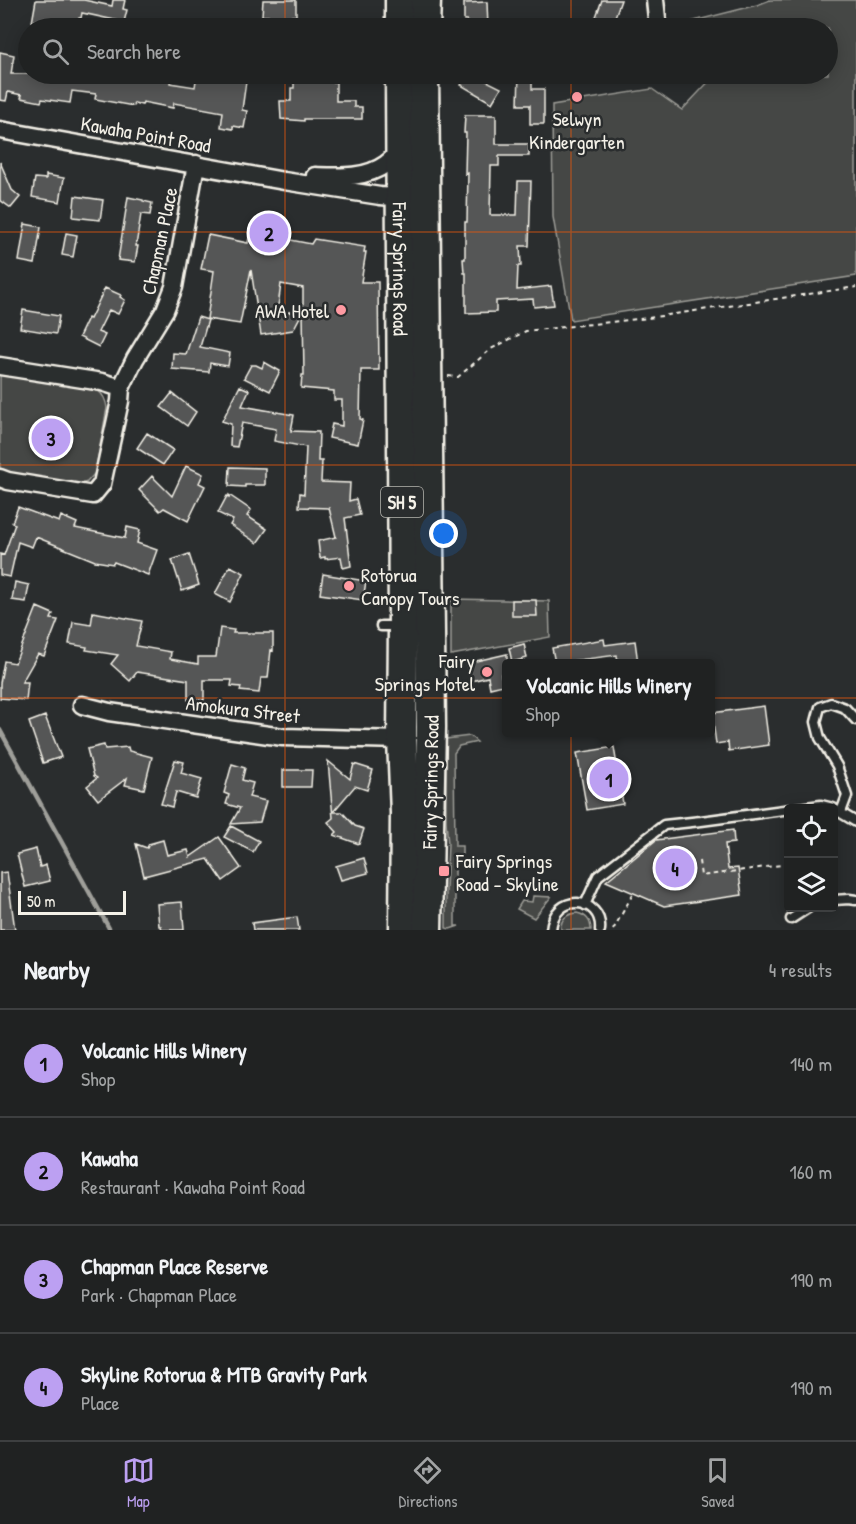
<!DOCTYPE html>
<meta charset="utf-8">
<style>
body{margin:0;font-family:"Patrick Hand",sans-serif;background:#282a2a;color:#f1f3f6}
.controls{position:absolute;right:18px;bottom:18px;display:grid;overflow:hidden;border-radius:6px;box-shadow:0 3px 15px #0003}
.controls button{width:54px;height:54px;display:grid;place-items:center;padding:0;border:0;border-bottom:2px solid #3d3f40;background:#202222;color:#f1f3f6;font:30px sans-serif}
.scale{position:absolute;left:18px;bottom:15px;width:108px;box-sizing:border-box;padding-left:6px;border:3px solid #f4f1e8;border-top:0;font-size:16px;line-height:21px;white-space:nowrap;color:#f4f1e8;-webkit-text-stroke:4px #2a2d2e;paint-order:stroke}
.you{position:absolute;left:444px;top:534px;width:21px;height:21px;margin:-15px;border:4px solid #fff;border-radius:50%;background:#1a73e8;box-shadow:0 0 0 9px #1a73e833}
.badge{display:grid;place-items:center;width:39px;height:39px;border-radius:50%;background:#bca0f2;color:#111;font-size:20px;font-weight:700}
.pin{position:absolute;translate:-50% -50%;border:3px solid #fff;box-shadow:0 2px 6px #0006}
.popup{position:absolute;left:502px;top:659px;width:213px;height:78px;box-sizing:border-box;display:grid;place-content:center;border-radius:6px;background:#202222;filter:drop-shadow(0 2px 4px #0005);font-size:20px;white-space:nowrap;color:#a2a4a5}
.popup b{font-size:22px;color:#f1f3f6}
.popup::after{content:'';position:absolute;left:50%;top:100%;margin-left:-12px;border:12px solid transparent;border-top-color:#202222}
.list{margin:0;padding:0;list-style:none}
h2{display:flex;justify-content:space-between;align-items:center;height:78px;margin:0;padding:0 24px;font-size:26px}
h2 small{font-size:20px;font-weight:400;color:#a2a4a5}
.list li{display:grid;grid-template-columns:39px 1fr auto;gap:18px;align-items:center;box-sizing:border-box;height:108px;padding:0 24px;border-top:2px solid #3d3f40}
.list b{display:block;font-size:22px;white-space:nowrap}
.list p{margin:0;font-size:20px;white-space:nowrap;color:#a2a4a5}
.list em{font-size:20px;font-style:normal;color:#a2a4a5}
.icon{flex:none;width:33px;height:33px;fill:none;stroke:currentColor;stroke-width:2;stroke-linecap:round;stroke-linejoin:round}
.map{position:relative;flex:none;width:856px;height:930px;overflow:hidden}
.search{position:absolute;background:#202222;box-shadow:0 3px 15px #0003;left:18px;right:18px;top:18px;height:66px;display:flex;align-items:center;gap:15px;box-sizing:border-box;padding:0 21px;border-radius:33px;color:#a2a4a5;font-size:22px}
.sheet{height:510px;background:#202222}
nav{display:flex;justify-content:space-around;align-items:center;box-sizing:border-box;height:84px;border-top:2px solid #3d3f40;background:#202222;font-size:16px;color:#a2a4a5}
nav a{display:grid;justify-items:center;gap:3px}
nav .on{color:#bca0f2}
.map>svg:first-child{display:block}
.green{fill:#444645;stroke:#9c9c96;stroke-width:1.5}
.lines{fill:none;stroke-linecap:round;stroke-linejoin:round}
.stream{stroke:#9f9f9a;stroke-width:4.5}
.building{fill:#555756;stroke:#f4f1e8;stroke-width:1.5;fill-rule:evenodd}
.lane-casing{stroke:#f4f1e8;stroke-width:13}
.street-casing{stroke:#f4f1e8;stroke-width:21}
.highway-casing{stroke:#f4f1e8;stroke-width:33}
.path{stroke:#f4f1e8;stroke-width:2;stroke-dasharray:4.5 4.5;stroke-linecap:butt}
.lane{stroke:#2a2d2e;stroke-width:8}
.street{stroke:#2a2d2e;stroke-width:16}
.highway{stroke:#2a2d2e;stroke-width:28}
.grid{fill:none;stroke:#e8590c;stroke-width:1.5;stroke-opacity:0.55}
.poi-dot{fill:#ff9aa2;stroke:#2a2d2e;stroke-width:2}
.labels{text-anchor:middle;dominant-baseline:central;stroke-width:5;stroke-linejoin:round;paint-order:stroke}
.shield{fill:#2a2d2e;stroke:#b7b6b0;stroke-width:1.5}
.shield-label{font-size:18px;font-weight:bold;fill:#f4f1e8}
.poi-label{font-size:20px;fill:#f4f1e8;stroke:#2a2d2e;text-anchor:end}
.street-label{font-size:20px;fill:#f4f1e8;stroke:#2a2d2e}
</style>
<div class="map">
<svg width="856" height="930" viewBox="0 0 856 930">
<rect width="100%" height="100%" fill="#2a2d2e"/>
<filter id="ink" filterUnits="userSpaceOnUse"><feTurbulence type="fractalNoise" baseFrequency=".0167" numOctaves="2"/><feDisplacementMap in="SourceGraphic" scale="12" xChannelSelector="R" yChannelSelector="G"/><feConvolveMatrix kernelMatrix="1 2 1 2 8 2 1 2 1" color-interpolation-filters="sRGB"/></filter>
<g filter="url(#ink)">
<!-- green -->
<path class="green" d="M770,0H856V276L571,320L553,217L552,105L652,89L682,110L716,74H828V28H689L682,24L757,5Z
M0,373L98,391C104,395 106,400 107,408L95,473L87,482L78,485L8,472L0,468Z
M451,599L549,601L550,637L451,655Z
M470,736L477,742L459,746L454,753L455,846H462V854L455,855V926H459L450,929L446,928V890L448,844L446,821V739Z
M533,896L551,897L534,918L517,909L522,901L532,902Z
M577,913C586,915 591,921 591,930H561C560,919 567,914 577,913Z"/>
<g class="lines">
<!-- stream -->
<path class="stream" d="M0,730L110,930"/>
</g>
<!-- building -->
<path class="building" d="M36,0H84L112,6L113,0H125L123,9L127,10L124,22L82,13L81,18H79L77,28H31Z
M263,0H296V16H262Z
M602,0H621L611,28H592Z
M487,2L488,28H468L467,20H464V3Z
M0,52L14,55L11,74H104L128,78V74H171L170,83L195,87L197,74H247L242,110L247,111L244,128L233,126V129L221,127L223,112L174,103L173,108L143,102L142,105L134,103L133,106L95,99L96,94L72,91L70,103L42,99L41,102L21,98L22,95L8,92L6,101L0,100Z
M299,74H333V82H336V101H354V107H362V119H304V121L281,119L280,101H291V88H294V75H299Z
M519,74H532V89H544V124H530V105H518Z
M467,76L479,77L501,88L492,103L461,85Z
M465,115H496V144H529V156H499V166H491L490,215H517L518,181H531L529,246H520L521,266H518L517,290L551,286L554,305L534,307L533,299L496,301V312L466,313V273H464L463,259H465V222H467L468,173L465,174L466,133H464Z
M0,162L12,190L20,197L11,208L0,200Z
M46,175L64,178L60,202L32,197L35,178L46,179Z
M75,196L103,200L100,220L73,217Z
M128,197L143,200V201L152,203L150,215L141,214L136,246H138L135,262L118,260Z
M25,224L41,227L35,264L19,261Z
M263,227L277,229L275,237L311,244L314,239L365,247L364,252H366L361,282H378L379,370H361L360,419L363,420L358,444L329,438L332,424L342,426V400H334V391L301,388L302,375H304L303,311L293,330L261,335L251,270L240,324L207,319L214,271L201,269L208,235L248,243L250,231L262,234ZM281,284L303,288V310L277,314Z
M66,233L77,235L73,257L62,255Z
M105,288L121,295L120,297L125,300L118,314L109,310L98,332L105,335L99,347L79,337L88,318L90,319Z
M23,310L59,316L56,334L20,328Z
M198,317L208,320L200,347L230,353L228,366L210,363L209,372L172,369L173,353L186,354Z
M264,362L280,371L270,391L244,378L251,365H256L262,368Z
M240,386L249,390L242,406L294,415L291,431L319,432L318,461H322L321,482L350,483L349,501L356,499L360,515L345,518L351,566L343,568L341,557L325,559V557L320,558L318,541L336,537L329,508L299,507L300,493L304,494L306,447L274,441L276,429L242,423L237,447L230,446L231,424L222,421Z
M172,393L196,412L187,426L161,407Z
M147,433L173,450L163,465L137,448Z
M186,466L203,474L199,483L205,486L188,521L164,508L160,511L139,490L152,476L172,496Z
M230,467L265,468V485H245V487L229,486Z
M229,495L251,510L247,516L267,529L257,543L230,525L233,520L218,513L227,496L229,497Z
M18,507L59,522L61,516L77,523L75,528L125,538L127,527L140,530L137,543L157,550L148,575L114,562L113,564L95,561L36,537L32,547L18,542L10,577L0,575V554L4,555L15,524L12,523Z
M189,554L199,585L182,591L172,560Z
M230,566L244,573L230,602L215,594Z
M323,574L366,581L363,600L320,594Z
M15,582L29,585L26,602L12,600Z
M512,600H536L537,616H512Z
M37,607L53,614L51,619L58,620L44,656L38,654L22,682H28L26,700L0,698V683L4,661L15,663Z
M93,612L142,621L136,646L171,652L170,659L198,664V657H216L220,628L234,630L233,633H273V651L271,650L268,678H261L259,693L240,691L241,687L231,686L232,680H204V700H188V680L137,672L130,681L111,664L118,655L86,650L87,647L69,644L73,622L91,625Z
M604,639L605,645L635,641L638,663H618L617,655L555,663L552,648Z
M524,644L527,658L512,662L509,648Z
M507,654V673L501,674L503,685L490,688L488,677L471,681L467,663Z
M764,706L769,745L729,751L728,742L716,744L712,713Z
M45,716L61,757L43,763L29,722Z
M104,745L105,749L128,747L129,751L152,757L144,789L125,785L127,778L98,800L87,786L97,778L94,776L87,749Z
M614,747L623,804L587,810L577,753Z
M175,760L184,762L181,773L202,779L196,798L176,792L172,807L161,804Z
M328,761L350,779L354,764L373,770L367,790L355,786L333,812H342L355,826L364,829L359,844L334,835L337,832L328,822L333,818Z
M232,764L245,768L242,780L253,783L249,797L266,801L260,822L231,824L240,808L226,804L229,795L224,793Z
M283,770H312L311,787H283Z
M231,826L259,841L253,852L224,837Z
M733,830L734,843L725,844L728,869L738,868L742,895L664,906L606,881L656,840Z
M219,837L241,868L223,881L208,859L144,876L136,844L147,848L149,844L163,840L167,855L188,850L190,857Z
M36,849L40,867L46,865L50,881L25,887L17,854Z
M364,858L368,873L341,880L336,866Z
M7,872L15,930H0V873Z
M182,902L184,930H162L161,926H159L157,904Z
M297,917L299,930H253L252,923Z"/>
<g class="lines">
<!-- lane casing -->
<g class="lane-casing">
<path id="lane" d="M381,626H398
M836,810L856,822
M841,812L847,796L837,766L820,738L816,722L820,707L831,703L845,708L856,720
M834,900L849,899L856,900
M585,905L598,876L664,825L701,821L821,805L833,808
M791,919L808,908
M551,930C554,891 603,897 600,930"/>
</g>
<!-- street casing -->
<g class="street-casing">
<path id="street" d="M655,0L658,28
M0,130L284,181L380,196L407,198
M315,176C339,177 365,179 386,164C391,160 396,155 401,151
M0,366L102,382L121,388
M0,478L8,481L93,495L102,484L120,401L121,388L135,359L165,310L174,287L196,164
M82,705L109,712L283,737L402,740"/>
</g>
<!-- highway casing -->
<g class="highway-casing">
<g id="highway">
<path d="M400,0V28"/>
<path d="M425,28L426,0"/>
<path id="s1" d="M400,74L403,626L402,740L405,813L404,930"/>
<path d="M424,74L431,727L427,930"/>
</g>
</g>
<!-- path -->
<path class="path" d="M448,376L458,377L491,349L526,331L648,318L856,287
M834,838L836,858H834
M699,861L701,876L788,864
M613,930L634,892"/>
<!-- lane -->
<use href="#lane" class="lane"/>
<!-- street -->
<use href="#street" class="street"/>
<!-- highway -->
<use href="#highway" class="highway"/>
</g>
</g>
<!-- grid -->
<path class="grid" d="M285,0V28M571,0V28M285,74V930M571,74V930M0,232H856M0,465H856M0,698H856"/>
<!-- markers -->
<g class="poi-dot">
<circle cx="577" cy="97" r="6"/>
<circle cx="341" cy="310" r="6"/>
<circle cx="349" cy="586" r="6"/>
<circle cx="487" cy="672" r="6"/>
<rect x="438" y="865" width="12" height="12" rx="3"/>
</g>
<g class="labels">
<!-- shield labels -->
<rect class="shield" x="381" y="487" width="42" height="30" rx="4.5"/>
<g class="shield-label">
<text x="402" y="502">SH 5</text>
</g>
<!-- poi labels -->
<g class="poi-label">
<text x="577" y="118" text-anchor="middle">Selwyn<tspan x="577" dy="23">Kindergarten</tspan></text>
<text x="329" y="310">AWA Hotel</text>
<text x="361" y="574" text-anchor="start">Rotorua<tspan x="361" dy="23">Canopy Tours</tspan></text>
<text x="475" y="660">Fairy<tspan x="475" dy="23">Springs Motel</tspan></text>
<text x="456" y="860" text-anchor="start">Fairy Springs<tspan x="456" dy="23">Road - Skyline</tspan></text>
</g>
<!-- street labels -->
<g class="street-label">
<text transform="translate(146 134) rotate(10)">Kawaha Point Road</text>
<text transform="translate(159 241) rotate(-78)">Chapman Place</text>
<text stroke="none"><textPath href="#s1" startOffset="195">Fairy Springs Road</textPath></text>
<text transform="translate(243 709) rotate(7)">Amokura Street</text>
<text transform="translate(430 782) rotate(-89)">Fairy Springs Road</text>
</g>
</g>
</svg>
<div class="controls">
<button><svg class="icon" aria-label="locate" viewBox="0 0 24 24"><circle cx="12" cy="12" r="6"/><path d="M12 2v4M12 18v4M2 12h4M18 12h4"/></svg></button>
<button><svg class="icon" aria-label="layers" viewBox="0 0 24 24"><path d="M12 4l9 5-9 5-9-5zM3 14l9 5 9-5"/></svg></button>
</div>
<div class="scale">50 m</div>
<div class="you"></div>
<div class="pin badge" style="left:609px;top:779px">1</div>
<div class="popup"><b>Volcanic Hills Winery</b>Shop</div>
<div class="pin badge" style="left:269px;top:233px">2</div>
<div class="pin badge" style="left:51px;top:438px">3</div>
<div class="pin badge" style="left:675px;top:868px">4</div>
<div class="search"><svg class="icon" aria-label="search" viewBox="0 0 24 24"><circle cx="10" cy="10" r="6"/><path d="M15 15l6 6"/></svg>Search here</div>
</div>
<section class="sheet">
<h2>Nearby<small>4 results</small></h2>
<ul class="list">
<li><span class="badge">1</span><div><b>Volcanic Hills Winery</b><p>Shop</p></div><em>140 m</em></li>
<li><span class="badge">2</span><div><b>Kawaha</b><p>Restaurant · Kawaha Point Road</p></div><em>160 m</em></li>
<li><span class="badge">3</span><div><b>Chapman Place Reserve</b><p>Park · Chapman Place</p></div><em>190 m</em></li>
<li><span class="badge">4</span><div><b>Skyline Rotorua &amp; MTB Gravity Park</b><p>Place</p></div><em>190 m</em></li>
</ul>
</section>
<nav>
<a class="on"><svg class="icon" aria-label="map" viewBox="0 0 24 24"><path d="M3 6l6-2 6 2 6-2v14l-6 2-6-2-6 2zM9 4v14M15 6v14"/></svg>Map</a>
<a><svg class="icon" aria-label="directions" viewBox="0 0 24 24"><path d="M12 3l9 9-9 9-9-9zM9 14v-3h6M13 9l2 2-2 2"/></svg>Directions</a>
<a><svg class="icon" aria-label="saved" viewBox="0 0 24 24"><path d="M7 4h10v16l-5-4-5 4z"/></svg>Saved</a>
</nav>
